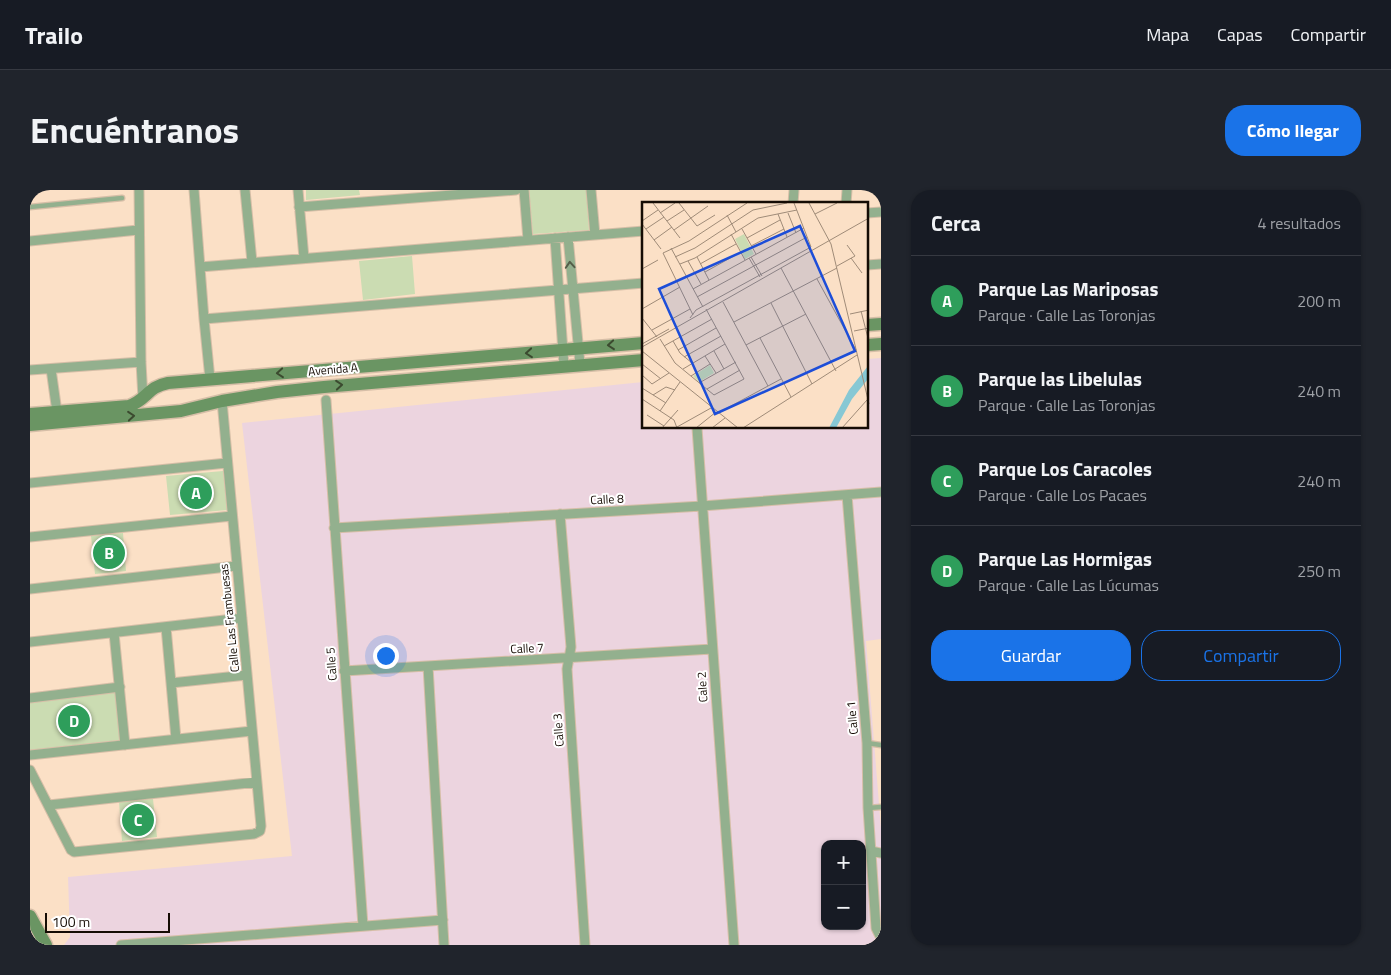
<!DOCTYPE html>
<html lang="es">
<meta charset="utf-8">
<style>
body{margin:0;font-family:"Titillium Web",sans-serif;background:#20242c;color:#f1f3f6}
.controls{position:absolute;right:15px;bottom:15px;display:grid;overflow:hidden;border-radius:10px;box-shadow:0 1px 4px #0004}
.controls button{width:45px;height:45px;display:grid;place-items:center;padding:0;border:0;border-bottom:1px solid #363941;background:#171b24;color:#f1f3f6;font:25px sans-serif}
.scale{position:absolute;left:15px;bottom:12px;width:125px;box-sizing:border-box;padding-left:5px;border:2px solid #150c04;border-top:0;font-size:14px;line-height:18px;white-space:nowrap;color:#150c04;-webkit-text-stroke:4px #fff;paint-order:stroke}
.you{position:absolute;left:355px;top:465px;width:18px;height:18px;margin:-12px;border:4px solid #fff;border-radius:50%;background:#1a73e8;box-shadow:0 0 0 8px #1a73e833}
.badge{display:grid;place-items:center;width:32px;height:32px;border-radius:50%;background:#1a73e8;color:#fff;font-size:16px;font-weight:700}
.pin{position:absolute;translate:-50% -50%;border:2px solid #fff;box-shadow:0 1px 5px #0006}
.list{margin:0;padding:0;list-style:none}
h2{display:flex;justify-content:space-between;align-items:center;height:65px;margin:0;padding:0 20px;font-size:21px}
h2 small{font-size:16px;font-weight:400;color:#9ea1a6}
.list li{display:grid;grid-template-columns:32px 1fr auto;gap:15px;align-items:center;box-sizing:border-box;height:90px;padding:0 20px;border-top:1px solid #363941}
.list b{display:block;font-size:19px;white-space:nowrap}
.list p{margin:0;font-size:16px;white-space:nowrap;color:#9ea1a6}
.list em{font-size:16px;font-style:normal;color:#9ea1a6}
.actions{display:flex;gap:10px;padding:15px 20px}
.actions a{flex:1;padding:11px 0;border:1px solid #1a73e8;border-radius:20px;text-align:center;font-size:18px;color:#1a73e8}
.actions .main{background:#1a73e8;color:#fff}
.map{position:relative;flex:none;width:851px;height:755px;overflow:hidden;border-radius:20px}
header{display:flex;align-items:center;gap:30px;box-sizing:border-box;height:70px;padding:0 25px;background:#171b24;border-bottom:1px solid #363941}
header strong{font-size:24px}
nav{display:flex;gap:28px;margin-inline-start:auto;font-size:18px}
.intro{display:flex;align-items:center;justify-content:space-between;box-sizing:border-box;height:120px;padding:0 30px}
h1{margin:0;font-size:35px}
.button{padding:12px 22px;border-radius:20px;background:#1a73e8;color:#fff;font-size:18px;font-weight:700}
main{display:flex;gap:30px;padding:0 30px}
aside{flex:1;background:#171b24;border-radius:20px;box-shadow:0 1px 4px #0004}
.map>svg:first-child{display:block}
.industrial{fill:#ecd4df;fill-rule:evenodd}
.green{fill:#cbdcb2}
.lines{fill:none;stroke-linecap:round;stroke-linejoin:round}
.lane-casing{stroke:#d6bea7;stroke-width:7}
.street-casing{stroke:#d6bea7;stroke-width:11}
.secondary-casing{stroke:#d6bea7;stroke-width:15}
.lane{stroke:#93b08e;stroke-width:4.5}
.street{stroke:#93b08e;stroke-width:9}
.secondary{stroke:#6a9563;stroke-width:12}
.oneway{stroke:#545e49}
.oneway2{stroke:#3b4a2f}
.labels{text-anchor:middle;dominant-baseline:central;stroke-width:4;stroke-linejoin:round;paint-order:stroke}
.street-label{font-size:12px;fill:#150c04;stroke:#fff}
.inset-road{fill:none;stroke:#9f8b78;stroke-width:1}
.view{fill:#1d4ed8;fill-opacity:0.15;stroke:#1d4ed8;stroke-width:2.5}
.inset-edge{fill:none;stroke:#150c04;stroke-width:2.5}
</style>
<header>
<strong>Trailo</strong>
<nav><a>Mapa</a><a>Capas</a><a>Compartir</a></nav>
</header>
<div class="intro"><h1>Encuéntranos</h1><a class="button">Cómo llegar</a></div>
<main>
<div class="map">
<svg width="851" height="755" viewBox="0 0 851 755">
<rect width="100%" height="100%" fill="#fbe0c6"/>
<!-- industrial -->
<path class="industrial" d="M851,168V449L836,451L851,639V739L849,755H34L40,747L38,687L262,666L212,233L613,192L614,238H837V169ZM795,654H832V736H795Z"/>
<!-- green -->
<path class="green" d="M276,0H329L330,5L276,10Z
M499,0H556L559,40L503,44Z
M382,66L385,104L333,110L329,71Z
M193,281L197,320L140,325L136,286Z
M93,343L96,381L65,384L61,346Z
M86,502L90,550L0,560V512Z
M123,609L127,647L92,651L89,612Z"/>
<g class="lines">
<!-- lane casing -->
<g class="lane-casing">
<path id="lane" d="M0,17L92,8
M837,553L851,555
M838,618L851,617"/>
</g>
<!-- street casing -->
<g class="street-casing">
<path id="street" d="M109,0L111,172L113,209
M164,0L174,129L180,189
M215,0L222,72
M268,0L274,68
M494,0L498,50
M561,0L565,45
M763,14L764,0
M816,14L817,0
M269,17L486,0
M837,23L851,22
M538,47L550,174
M525,48L534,176
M0,51L108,40
M837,75L851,74
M170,77L614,41
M174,129L614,93
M21,179L27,222
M0,180L111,172
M296,210L333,736
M667,238L704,755
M0,293L197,273
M817,305L837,553L838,618L846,738L851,748
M530,324L541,457L537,479L555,755
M304,338L672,316L851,302
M0,347L202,326
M0,399L206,376
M136,437L146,549
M84,443L95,555
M0,452L212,428
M398,476L414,755
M314,481L682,459
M141,493L217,485
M0,508L90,497
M0,565L222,541
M0,580L41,660L44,662L224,644L230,641L231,636L192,211
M19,615L227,592
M841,661L851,663
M0,754L13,751
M91,755L413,730"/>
</g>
<!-- secondary casing -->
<g class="secondary-casing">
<path id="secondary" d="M837,135L851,134
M837,155L851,154
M0,224L99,216C117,210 117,197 138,193L614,153
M0,235L151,221L192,211L247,202L294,197L614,170
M0,726L16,755"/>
</g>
<!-- lane -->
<use href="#lane" class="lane"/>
<!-- street -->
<use href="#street" class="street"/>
<!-- secondary -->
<use href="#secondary" class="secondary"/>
</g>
<!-- one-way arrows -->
<defs><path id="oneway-chevron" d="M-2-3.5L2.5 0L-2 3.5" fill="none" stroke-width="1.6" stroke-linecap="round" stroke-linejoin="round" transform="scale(1.25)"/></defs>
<use class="oneway" href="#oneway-chevron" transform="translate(540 75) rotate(-94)"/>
<g class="oneway2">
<use href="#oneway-chevron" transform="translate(581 155) rotate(175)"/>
<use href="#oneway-chevron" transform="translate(499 163) rotate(175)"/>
<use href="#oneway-chevron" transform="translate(250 183) rotate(175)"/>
<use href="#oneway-chevron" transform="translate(309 195) rotate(-5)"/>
<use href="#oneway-chevron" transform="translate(101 226) rotate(-5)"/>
</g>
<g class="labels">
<!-- street labels -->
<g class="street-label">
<text transform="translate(303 179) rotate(-5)">Avenida A</text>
<text transform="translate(577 309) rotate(-3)">Calle 8</text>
<text transform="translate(199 428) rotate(-96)">Calle Las Frambuesas</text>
<text transform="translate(497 458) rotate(-3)">Calle 7</text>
<text transform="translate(301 474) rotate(-94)">Calle 5</text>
<text transform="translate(672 497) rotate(-94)">Cale 2</text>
<text transform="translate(822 528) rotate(-95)">Calle 1</text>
<text transform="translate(528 540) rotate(-94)">Calle 3</text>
</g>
</g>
<!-- overview -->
<g transform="translate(612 12)">
<rect width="226" height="226" fill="#fbe0c6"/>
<path d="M102,32L112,52L103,57L93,37ZM68,163L72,171L57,180L51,174Z" fill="#cbdcb2"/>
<path d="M226,164V177L210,197L194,226H187L207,188Z" fill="#87c8d4"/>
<path class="inset-road" d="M11,1L38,36M37,1L55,24L73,13M152,1L169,45M167,1L189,42L227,202M18,11L33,1M146,11L154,31M136,12L145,35M173,12L195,1M85,13L94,30M0,19L16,8M25,19L42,8M0,22L19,47M4,27L22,15M100,27L114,52M32,28L66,4M89,32L103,58M105,36L138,18M12,38L30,25M109,44L142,27M29,46L61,105M33,55L53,46L111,8L145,1M55,55L67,78M109,55L120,74M107,56L118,75M209,56L220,71M46,59L59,82M38,62L53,56L116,16L155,8M58,62L94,42M195,64L213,54L205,43M139,66L194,169M0,67L16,58M63,70L99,50M175,77L214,148M51,87L162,26M55,95L165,35M81,100L126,184M129,101L170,182M0,107L38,85M219,109L227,140M208,112L227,108M51,113L21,51L47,39L105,1M0,116L15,135M48,116L54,108L169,45M92,120L195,66M10,128L48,107M212,129L227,126M118,136L149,195M18,137L33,161L72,193L102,177L64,107M31,139L38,151L50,161M0,142L27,127M104,143L164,112M22,144L70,117M0,145L227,16M36,148L74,126M0,149L96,226M72,149L82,167M63,154L74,171M42,155L79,134M0,162L19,177M41,167L83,142M0,173L10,182L27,171M49,174L68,162M57,181L94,160M0,186L24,201M65,187L98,168M11,193L24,185L33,188M0,197L32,218L35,226M18,209L38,180M76,211L139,177M5,213L22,224M35,225L69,206M20,226L36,208M54,226L74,210M70,226L83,216M101,226L215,153M200,226L225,198"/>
<path class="view" d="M158,24L213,149L73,212L17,87Z"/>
<rect width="226" height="226" class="inset-edge"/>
</g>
</svg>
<div class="controls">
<button>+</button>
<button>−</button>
</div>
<div class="scale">100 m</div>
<div class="you"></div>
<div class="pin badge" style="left:166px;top:303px;background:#2e9e5b">A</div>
<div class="pin badge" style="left:79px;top:363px;background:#2e9e5b">B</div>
<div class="pin badge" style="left:108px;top:630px;background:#2e9e5b">C</div>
<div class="pin badge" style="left:44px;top:531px;background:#2e9e5b">D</div>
</div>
<aside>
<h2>Cerca<small>4 resultados</small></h2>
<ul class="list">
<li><span class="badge" style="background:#2e9e5b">A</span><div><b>Parque Las Mariposas</b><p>Parque · Calle Las Toronjas</p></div><em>200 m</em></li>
<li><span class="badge" style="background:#2e9e5b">B</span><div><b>Parque las Libelulas</b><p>Parque · Calle Las Toronjas</p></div><em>240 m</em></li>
<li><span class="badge" style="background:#2e9e5b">C</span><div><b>Parque Los Caracoles</b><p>Parque · Calle Los Pacaes</p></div><em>240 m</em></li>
<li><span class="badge" style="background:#2e9e5b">D</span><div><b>Parque Las Hormigas</b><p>Parque · Calle Las Lúcumas</p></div><em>250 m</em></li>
</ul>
<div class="actions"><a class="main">Guardar</a><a>Compartir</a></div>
</aside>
</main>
